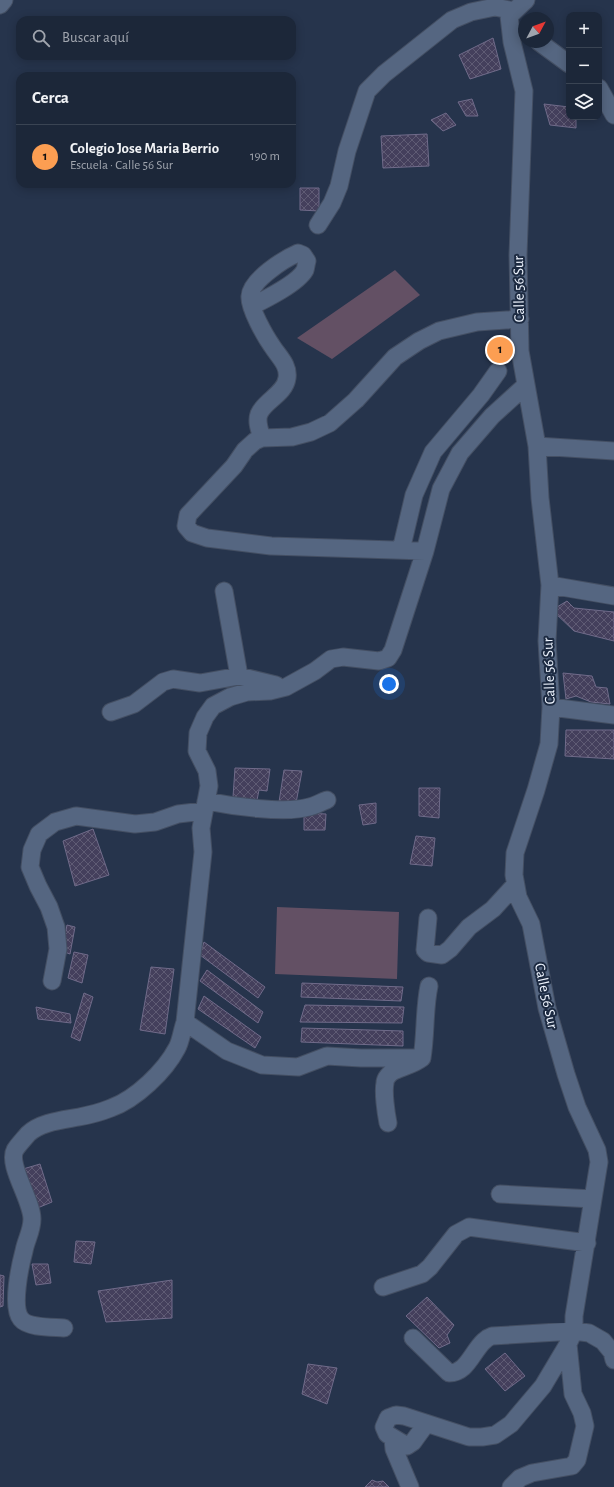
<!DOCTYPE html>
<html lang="es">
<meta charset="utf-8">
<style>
body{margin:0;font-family:"Alegreya Sans",sans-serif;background:#252f41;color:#f1f3f6}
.controls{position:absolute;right:12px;top:12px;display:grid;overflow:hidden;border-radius:8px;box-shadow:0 2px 10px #0003}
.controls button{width:36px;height:36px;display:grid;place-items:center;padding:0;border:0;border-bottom:1px solid #3a4453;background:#1c2739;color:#f1f3f6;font:20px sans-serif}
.compass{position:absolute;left:518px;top:12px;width:36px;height:36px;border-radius:50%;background:#1c2739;box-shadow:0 2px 10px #0003;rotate:49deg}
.you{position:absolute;left:389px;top:684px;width:14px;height:14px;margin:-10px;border:3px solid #fff;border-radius:50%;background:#1a73e8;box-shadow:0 0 0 6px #1a73e833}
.badge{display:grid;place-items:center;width:26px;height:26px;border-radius:50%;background:#fc9e52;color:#111;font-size:13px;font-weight:700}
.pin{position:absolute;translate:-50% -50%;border:2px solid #fff;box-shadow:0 1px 4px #0006}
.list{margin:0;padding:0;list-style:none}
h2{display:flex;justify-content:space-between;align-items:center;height:52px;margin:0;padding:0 16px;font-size:17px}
h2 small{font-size:13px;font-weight:400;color:#a0a5ae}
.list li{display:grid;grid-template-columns:26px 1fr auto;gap:12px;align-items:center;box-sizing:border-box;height:64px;padding:0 16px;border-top:1px solid #3a4453}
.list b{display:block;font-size:15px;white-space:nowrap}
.list p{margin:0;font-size:13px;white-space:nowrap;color:#a0a5ae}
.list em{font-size:13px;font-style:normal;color:#a0a5ae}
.icon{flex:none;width:22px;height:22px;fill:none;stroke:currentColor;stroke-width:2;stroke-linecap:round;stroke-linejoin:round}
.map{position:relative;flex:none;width:614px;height:1487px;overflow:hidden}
.search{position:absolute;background:#1c2739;box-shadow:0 2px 10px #0003;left:16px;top:16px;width:280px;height:44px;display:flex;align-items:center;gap:10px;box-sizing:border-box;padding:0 14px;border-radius:12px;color:#a0a5ae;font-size:15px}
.panel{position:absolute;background:#1c2739;box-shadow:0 2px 10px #0003;left:16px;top:72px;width:280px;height:116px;border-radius:12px}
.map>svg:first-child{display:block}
.green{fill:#635064}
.building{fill:url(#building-cross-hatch);stroke:#706b8a}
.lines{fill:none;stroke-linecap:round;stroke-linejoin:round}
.minor-casing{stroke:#444f63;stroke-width:19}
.minor{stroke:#556681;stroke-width:17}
.labels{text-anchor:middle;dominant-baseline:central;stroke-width:4;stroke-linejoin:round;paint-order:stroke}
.street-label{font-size:15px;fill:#eff5ff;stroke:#1c2a41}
</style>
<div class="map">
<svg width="614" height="1487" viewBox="0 0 614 1487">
<defs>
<pattern id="building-cross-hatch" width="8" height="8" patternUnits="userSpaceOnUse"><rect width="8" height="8" fill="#443f5c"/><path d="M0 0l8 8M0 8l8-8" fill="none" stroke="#5f5b74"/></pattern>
</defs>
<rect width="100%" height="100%" fill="#26344c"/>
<!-- green -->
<path class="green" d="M395,270L420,295L332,359L297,338Z
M277,907L399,912L397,979L275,974Z"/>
<!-- building -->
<path class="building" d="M493,38L501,69L470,79L459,55Z
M472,99L478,116H466L458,102Z
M544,104L569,107V117H576V128L550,125Z
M446,113L456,125L443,131L431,120Z
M427,134L429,166L383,168L381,136Z
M300,188H319V211L300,210Z
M567,601L574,608L614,612V641L574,631L552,610Z
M563,673L592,676L596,687L607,688L610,704L591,702L576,696L566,699Z
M566,730H614V759L565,756Z
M235,768L270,769L267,791L259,790L257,800L233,797Z
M284,770L302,771L296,803L279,802Z
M419,788H440L439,818L419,816Z
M376,803V823L363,825L359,805Z
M304,813L326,814L325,830H304Z
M93,829L109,875L75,886L63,841Z
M416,836L435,838L432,866L410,864Z
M67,925L75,927L70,954L62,951Z
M204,942L265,987L258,998L200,955Z
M74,952L88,955L82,983L68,978Z
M151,967L174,969L165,1034L140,1030Z
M207,970L263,1012L258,1023L200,981Z
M302,983L403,987L401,1001L301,997Z
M84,993L93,997L80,1041L71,1037Z
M204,996L261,1037L255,1048L198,1009Z
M305,1005L404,1007L402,1023L300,1022Z
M36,1007L70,1014L71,1023L38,1019Z
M302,1028L403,1031V1046L301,1042Z
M40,1164L52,1202L35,1209L23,1169Z
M76,1241L95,1242L91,1264L74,1262Z
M32,1264H48L51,1283L36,1285Z
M0,1275L4,1276L3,1306L0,1307Z
M172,1280V1318L106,1322L98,1291Z
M427,1297L454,1325L447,1335L450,1343L439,1348L406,1316Z
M505,1353L525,1376L505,1391L485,1369Z
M308,1364L337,1368L327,1404L302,1394Z
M372,1480L377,1482L383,1481L389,1487H365Z"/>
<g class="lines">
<!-- minor casing -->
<g class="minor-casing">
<path id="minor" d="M0,5L4,0
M539,42L569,64
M599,88L614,115
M318,225L332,203L339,186L347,151L367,91L384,74L452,20L471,12L495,7L514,11
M252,306C266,299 298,283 305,270C306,267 306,264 307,261L303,255L298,253C284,259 251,280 250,296C249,308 265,336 272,346C279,357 289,365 287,378C285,394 264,401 259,414C256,422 260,431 262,438
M537,446L614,451
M401,550L414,495L433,452L481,395L498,371
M425,551L271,546L207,538L192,533L186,526L188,515L234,466L245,450L255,441L262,438L292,437L311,432L330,423L356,400L395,357L419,341L439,331L477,322L520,319
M550,585L614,596
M224,591L239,676
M551,707L614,715
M111,712L134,704L163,682L173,679L200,683L239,676L276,685
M206,801C231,806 285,814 309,807C315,806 321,802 327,800
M428,918L425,950L428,953L442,955L450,949L469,927L493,909L515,885
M52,981L58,949L56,927L49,907L38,886L30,867L32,850L39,834L55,822L76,816L135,824L155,822L178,814L204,811
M185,1022L227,1051L262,1065L298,1067L327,1056L361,1058H422
M388,1123C386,1113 383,1092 385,1083C385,1078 390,1073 394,1071C404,1066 413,1065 422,1058C426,1034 424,1010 429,986
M500,1194L593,1199
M383,1287L422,1274L430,1267L456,1234L469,1227L587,1243
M64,1328C53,1327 28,1328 21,1319C11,1307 20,1266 24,1251C26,1240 32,1231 32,1219C32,1200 7,1165 15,1150C18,1145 24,1139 28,1134C40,1122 63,1120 79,1117C90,1115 101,1112 111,1108C136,1099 165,1071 177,1048C181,1041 182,1030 185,1022L203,852L201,828L209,786L207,771L197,751L198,733L205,717L213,706L230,697L247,692L270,691L286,687L315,671L331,659L343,657L379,661L388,658L393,650L425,551L441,489L460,453L492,416L525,386
M413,1338L449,1373C467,1373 472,1352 484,1341C486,1339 489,1337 492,1336L574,1331L589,1333L603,1341L612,1352L614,1360
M426,1424L413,1442L407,1446L387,1434L384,1427L388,1418L396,1415L404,1416L469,1437H482L495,1435L511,1424L543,1386L568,1344L574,1331V1316L599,1162L597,1150L577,1107L566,1074L547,1008L531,924L518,897L514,875L515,853L536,790L549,744L551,707L547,641L550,585L540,498L537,446L520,351L518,255L524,91L512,42L509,16L526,0
M393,1439L394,1449L410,1487
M511,1487L520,1478L532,1473L572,1466L577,1460L585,1426L582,1413L573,1394L568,1344"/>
</g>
<!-- minor -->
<use href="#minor" class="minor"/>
</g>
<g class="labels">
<!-- street labels -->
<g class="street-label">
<text transform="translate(519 289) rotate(-91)">Calle 56 Sur</text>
<text transform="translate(549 671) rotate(-92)">Calle 56 Sur</text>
<text transform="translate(546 996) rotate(78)">Calle 56 Sur</text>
</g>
</g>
</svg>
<div class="controls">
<button>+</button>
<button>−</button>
<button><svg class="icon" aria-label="layers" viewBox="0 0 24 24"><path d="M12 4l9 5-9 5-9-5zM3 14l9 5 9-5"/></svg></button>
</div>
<svg class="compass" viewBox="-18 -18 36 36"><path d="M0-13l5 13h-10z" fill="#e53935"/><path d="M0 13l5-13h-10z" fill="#a0a5ae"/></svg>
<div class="you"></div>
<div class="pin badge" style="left:500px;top:350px">1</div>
<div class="search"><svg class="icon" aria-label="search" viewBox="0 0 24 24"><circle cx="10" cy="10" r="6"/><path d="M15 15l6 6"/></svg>Buscar aquí</div>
<section class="panel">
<h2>Cerca<small></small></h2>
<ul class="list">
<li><span class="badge">1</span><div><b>Colegio Jose Maria Berrio</b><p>Escuela · Calle 56 Sur</p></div><em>190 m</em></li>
</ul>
</section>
</div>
